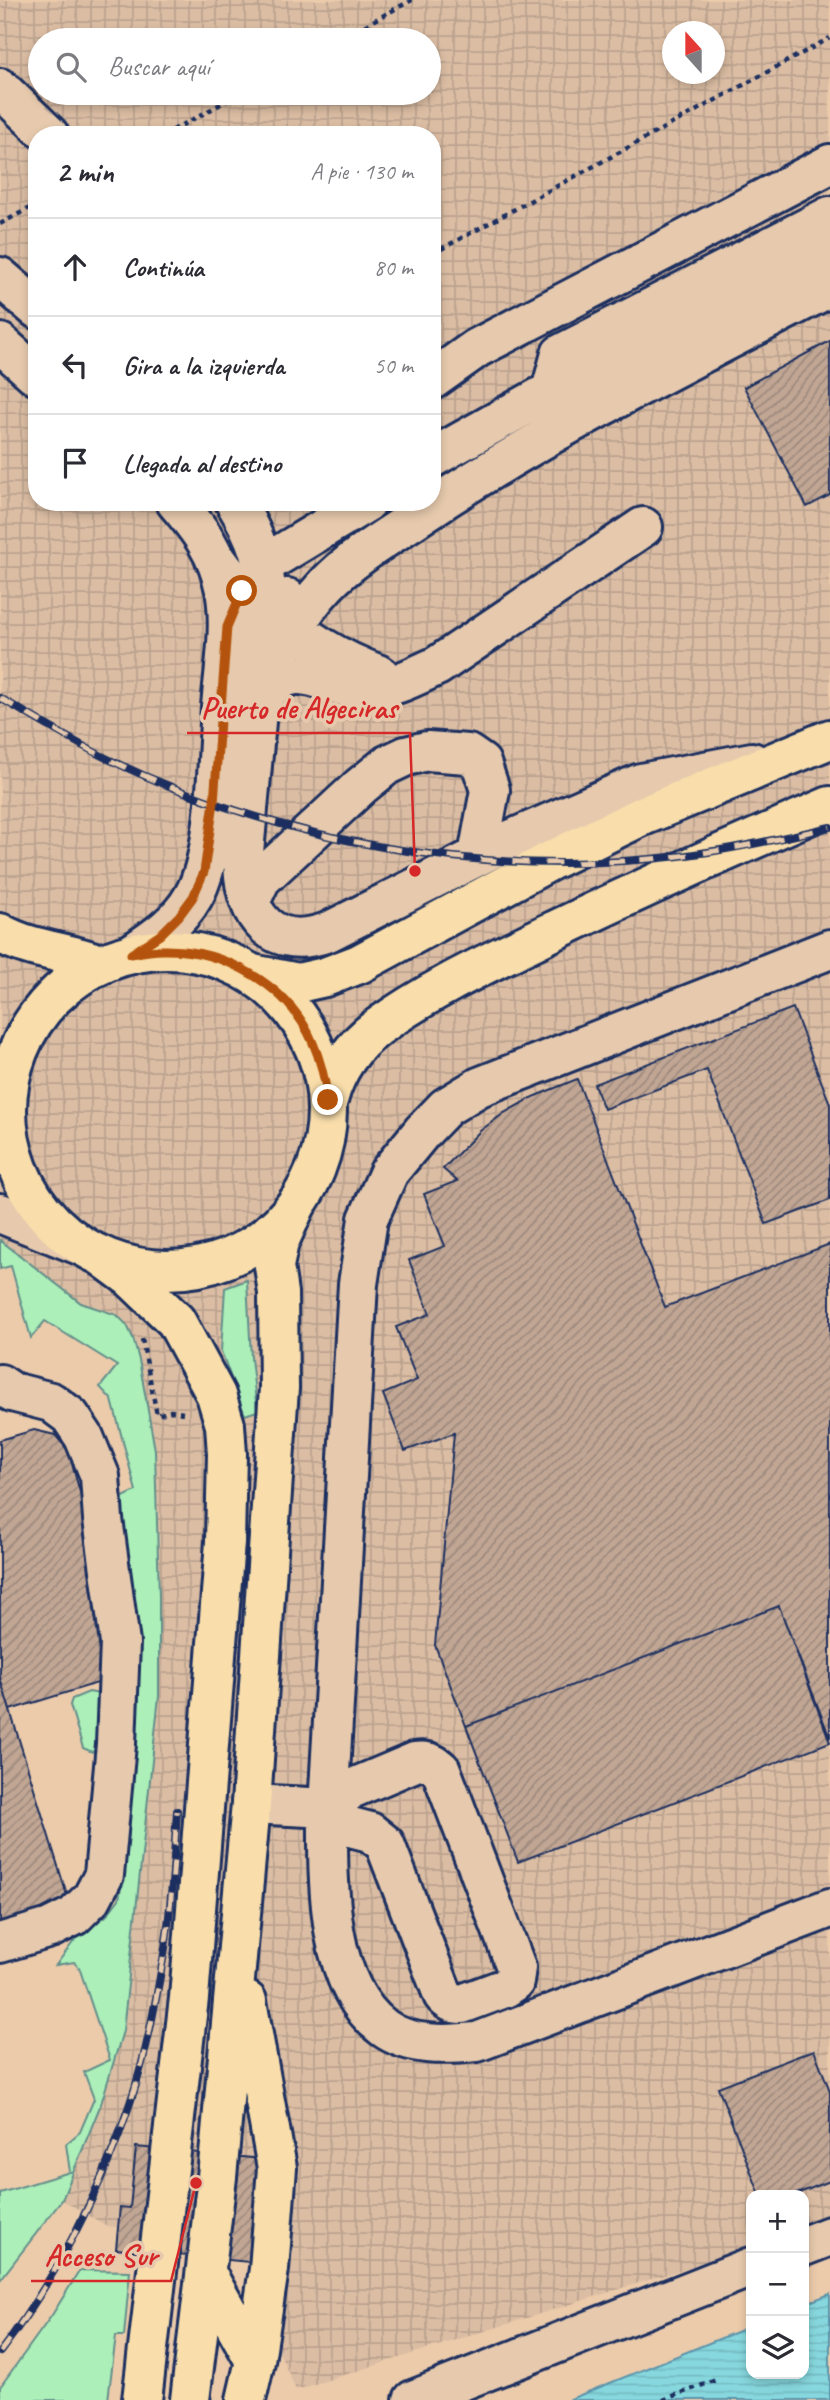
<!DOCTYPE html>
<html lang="es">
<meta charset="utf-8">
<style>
body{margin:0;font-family:Caveat,sans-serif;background:#f2f2f3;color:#2b2b33}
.controls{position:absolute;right:21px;bottom:21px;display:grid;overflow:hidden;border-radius:14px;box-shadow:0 4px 10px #0003}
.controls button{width:63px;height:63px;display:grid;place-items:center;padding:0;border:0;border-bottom:2px solid #e1e1e2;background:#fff;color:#2b2b33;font:35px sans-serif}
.compass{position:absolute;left:662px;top:21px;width:63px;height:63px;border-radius:50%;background:#fff;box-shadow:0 4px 10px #0003;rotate:339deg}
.stop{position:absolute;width:21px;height:21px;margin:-16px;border:5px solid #b45309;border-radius:50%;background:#fff}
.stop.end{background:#b45309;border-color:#fff;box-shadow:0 2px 7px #0008}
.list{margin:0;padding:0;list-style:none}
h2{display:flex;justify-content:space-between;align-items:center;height:91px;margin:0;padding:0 28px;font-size:30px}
h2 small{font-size:23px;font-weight:400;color:#7c7c81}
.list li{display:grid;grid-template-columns:46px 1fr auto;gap:21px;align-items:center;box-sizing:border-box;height:98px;padding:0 28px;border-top:2px solid #e1e1e2}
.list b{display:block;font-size:26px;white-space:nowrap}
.list em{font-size:23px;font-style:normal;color:#7c7c81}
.icon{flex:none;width:38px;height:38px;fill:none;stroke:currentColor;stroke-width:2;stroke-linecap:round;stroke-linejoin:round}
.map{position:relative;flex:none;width:830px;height:2400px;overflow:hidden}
.search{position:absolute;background:#fff;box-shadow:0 4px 10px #0003;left:28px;top:28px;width:413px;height:77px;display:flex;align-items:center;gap:18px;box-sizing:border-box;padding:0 24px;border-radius:38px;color:#7c7c81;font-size:26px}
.panel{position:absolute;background:#fff;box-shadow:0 4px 10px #0003;left:28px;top:126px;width:413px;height:385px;border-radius:28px}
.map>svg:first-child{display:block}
.industrial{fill:url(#industrial-grid);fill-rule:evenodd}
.grass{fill:#acefb8;stroke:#648f8b;stroke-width:2}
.water{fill:url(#water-rules);stroke:#5c94ab;stroke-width:2}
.building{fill:url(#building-hatch);stroke:#1b2f5e;stroke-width:2}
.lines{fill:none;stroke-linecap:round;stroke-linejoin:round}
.minor-casing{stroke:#1b2f5e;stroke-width:44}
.major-casing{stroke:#1b2f5e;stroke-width:44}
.highway-casing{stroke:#1b2f5e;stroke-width:44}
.path{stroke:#1b2f5e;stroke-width:4.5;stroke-dasharray:5 5;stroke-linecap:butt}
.minor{stroke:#e7caad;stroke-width:38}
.major{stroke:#f9deab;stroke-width:38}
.highway{stroke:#f9deab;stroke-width:38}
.rail-casing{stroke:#1b2f5e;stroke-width:8}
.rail{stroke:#e7caad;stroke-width:5;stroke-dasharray:16;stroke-linecap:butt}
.route{stroke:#b45309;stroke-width:9}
.leader{fill:none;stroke:#d62828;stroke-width:2.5}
.callout-dot{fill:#d62828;stroke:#e7caad;stroke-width:2.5}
.callout-label{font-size:30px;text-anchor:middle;font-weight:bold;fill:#d62828;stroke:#e7caad;stroke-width:7;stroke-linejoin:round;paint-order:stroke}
</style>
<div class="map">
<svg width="830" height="2400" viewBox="0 0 830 2400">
<defs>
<pattern id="industrial-grid" width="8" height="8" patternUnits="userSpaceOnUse" patternTransform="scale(1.75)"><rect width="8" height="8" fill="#dbbda3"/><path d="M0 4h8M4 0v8" fill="none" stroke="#bba38f"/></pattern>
<pattern id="water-rules" width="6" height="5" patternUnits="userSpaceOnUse" patternTransform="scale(1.75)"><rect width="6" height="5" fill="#87d8de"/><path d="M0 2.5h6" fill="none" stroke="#74bac1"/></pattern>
<pattern id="building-hatch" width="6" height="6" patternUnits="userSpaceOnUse" patternTransform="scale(1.75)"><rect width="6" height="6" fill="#c1a694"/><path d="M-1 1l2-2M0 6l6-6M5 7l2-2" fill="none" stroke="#9c887c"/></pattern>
</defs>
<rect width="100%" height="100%" fill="#eccbab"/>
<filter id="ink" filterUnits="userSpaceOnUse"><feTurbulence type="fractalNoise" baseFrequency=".0143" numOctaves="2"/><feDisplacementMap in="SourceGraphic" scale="14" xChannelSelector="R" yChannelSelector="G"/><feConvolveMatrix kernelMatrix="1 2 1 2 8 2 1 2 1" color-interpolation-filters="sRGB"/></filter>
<g filter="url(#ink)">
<!-- industrial -->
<path class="industrial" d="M0,0H830V2223L804,2231V2195H751V2248L296,2390L278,2349L287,2246L107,2226L62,2200L101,2104L124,2031L159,1696L158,1523L155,1450L139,1360L127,1325L117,1315L81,1303L0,1240ZM672,32H714V74H672ZM40,40H429V93H40ZM37,135H432V502H37Z"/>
<!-- grass -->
<path class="grass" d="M0,1240L81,1303L117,1315L127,1325L133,1338L139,1360L155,1450L159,1596V1696L123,2031L101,2104L62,2200L0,2280V2193L70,2172L66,2144L80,2132L94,2099L84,2072L110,2060L79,1967L74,1962L56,1965L77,1937L106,1916L119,1899L127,1853L139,1694L135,1611L125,1536L117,1500L136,1491L112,1400L100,1387L117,1366L45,1321L31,1338L11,1266L0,1269Z
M247,1280L251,1358L257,1411L245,1415L221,1351L225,1288Z
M89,1692L99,1694L103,1699L96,1750L92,1752L83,1748L70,1705L72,1699Z
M80,2270L130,2271L124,2336H116L108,2400H0V2387L52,2315Z"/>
<!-- water -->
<path class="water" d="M830,2294V2400H568L751,2326V2374H804V2304Z"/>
<!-- building -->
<path class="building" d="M830,341V495L807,507L744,387Z
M793,1008L830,1104V1200L766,1224L707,1070L604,1109L594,1084Z
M577,1079L665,1307L830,1244V1738L779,1606L466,1726L435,1645L454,1433L405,1451L383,1394L417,1380L396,1327L430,1314L409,1260L445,1246L424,1194L457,1181L443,1169L480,1131L504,1113L533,1097Z
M34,1430L55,1435L68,1450L94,1541L106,1675L101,1682L10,1710L0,1678V1440Z
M779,1606L830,1742L518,1862L466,1726Z
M0,1678L70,1905L0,1927Z
M814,2050L830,2091V2181L794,2195H760L718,2087Z
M136,2147L262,2159L259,2263L116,2249L120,2207L130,2208Z"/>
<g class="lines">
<!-- minor casing -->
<g class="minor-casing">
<path id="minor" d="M0,88L49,135
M0,277L37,309
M0,343L37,376
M432,380L477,348L830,164
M551,391L561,354L830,216
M432,458L551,391L830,250
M235,502C256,536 265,562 267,602L243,863C245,917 272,952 328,932L508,841L641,783L752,762
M216,559C229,575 243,600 265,602C272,602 280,599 287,598
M248,583L263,565L367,502
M274,610C304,640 340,660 380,675
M270,680C282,643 300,613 326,585C352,557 394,533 425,512C553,426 694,359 830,287
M264,697C295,650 330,693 369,690C393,688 415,676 437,666L643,527
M250,902L261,879L361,786L387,765L406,756L427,751L468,754L481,763L490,790L478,856
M830,949L479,1087L446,1107L422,1132L389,1172L368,1219L358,1284L328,1808C328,1875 324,1983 384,2028C410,2047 447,2045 477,2042L830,1908
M131,954C155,938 179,922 193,897C218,854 217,758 221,707C224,669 232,627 225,590C217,552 200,530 176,502
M0,1105L6,1098
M0,1213L80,1245
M0,1384L12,1392L51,1402L70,1416L84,1437L100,1476L103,1519L120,1643L116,1744L104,1875L92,1898L74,1916L50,1928L0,1943
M251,1804L328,1808L351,1789L415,1762C426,1760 433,1762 441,1770L516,1967L514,1982L505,1988L462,2004C454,2004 448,2002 443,1995L385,1844L370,1832L343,1825L328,1808
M804,2246L830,2236
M413,2400L751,2267"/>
</g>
<!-- major casing -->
<g class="major-casing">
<path id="major" d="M0,933C32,951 67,951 100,964
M7 1110a160 160 0 1 1 320 0a160 160 0 1 1-320 0Z
M252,974L298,983L325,977L359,964L550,861L638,818L830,739
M328,1100C336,1070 352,1046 378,1027C429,990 488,963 545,935C639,890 734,847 830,806"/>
</g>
<!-- highway casing -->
<g class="highway-casing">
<path id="highway" d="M104,1258L131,1278L176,1321L216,1395L225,1425L227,1454L225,1542L189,1998L142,2400
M206,2273L255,2361
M190,2400L217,2177L251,1804L279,1388L278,1293L274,1266L279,1242L295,1207
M246,2400L255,2361L269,2269L277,2168L247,2001"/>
</g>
<!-- path -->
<path class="path" d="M338,40L412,0
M164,135L241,93
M0,224L37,204
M432,254L830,38
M142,1339L157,1415L171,1411L183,1413
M663,2400L716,2380"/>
<!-- minor -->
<use href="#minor" class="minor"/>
<!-- major -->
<use href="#major" class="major"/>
<!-- highway -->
<use href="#highway" class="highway"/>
<!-- rail casing -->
<g class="rail-casing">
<path id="rail" d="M0,698C35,718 70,740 106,758C281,843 485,879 679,856C730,850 780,839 830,827
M0,2352C55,2280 102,2189 130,2103C147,2054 156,2000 165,1948C172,1903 174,1856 177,1811"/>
</g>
<!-- rail -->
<use href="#rail" class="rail"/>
</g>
</g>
<g class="lines" filter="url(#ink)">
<!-- route -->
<path class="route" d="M242,591L227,627L214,802L204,872L193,897L179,916L160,935L131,954C141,952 152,950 163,950C224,949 289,985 313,1043C321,1061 325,1080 328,1100"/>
</g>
<!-- callouts -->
<path class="leader" d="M415 871L410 733H187M196 2183L171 2281H31"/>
<g class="callout-dot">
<circle cx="415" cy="871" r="7"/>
<circle cx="196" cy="2183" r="7"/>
</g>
<g class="callout-label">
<text x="299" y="718">Puerto de Algeciras</text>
<text x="101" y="2266">Acceso Sur</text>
</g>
</svg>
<div class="controls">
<button>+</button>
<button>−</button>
<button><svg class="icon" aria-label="layers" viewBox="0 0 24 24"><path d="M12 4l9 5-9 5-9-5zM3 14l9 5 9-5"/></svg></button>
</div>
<svg class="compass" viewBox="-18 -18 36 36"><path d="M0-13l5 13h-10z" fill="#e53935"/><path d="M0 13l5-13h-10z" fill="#7c7c81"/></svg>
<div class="stop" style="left:242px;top:591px"></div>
<div class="stop end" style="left:328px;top:1100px"></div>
<div class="search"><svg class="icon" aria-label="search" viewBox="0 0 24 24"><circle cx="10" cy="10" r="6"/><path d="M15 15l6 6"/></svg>Buscar aquí</div>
<section class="panel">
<h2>2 min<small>A pie · 130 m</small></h2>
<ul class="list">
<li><svg class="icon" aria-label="ahead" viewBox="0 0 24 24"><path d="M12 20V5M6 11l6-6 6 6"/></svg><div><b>Continúa</b></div><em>80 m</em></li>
<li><svg class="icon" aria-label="left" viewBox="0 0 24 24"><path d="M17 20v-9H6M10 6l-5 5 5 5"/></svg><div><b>Gira a la izquierda</b></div><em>50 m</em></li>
<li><svg class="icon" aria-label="arrive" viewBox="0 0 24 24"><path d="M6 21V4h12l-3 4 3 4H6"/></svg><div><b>Llegada al destino</b></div></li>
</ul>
</section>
</div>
